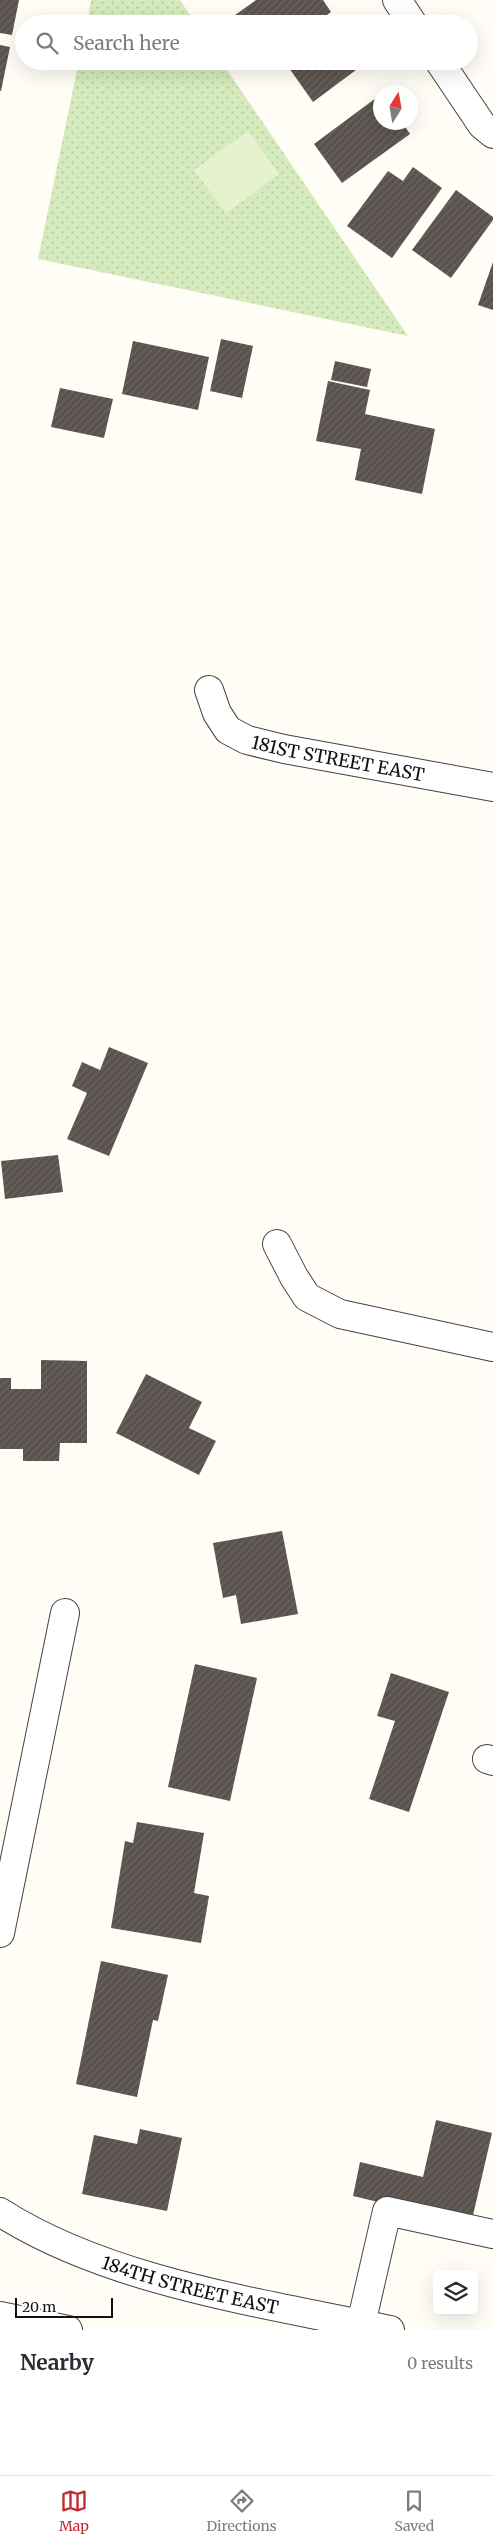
<!DOCTYPE html>
<style>
body{margin:0;font-family:Merriweather,serif;background:#f7f7f7;color:#2b2b33}
.controls{position:absolute;right:15px;bottom:15px;display:grid;overflow:hidden;border-radius:8px;box-shadow:0 5px 20px #0002}
.controls button{width:45px;height:45px;display:grid;place-items:center;padding:0;border:0;border-bottom:1px solid #e1e1e2;background:#fff;color:#2b2b33;font:25px sans-serif}
.compass{position:absolute;left:373px;top:85px;width:45px;height:45px;border-radius:50%;background:#fff;box-shadow:0 5px 20px #0002;rotate:11deg}
.scale{position:absolute;left:15px;bottom:12px;width:98px;box-sizing:border-box;padding-left:5px;border:2px solid #111;border-top:0;font-size:14px;line-height:18px;white-space:nowrap;color:#111;-webkit-text-stroke:4px #fff;paint-order:stroke}
.list{margin:0;padding:0;list-style:none}
h2{display:flex;justify-content:space-between;align-items:center;height:65px;margin:0;padding:0 20px;font-size:21px}
h2 small{font-size:16px;font-weight:400;color:#7c7c81}
.icon{flex:none;width:28px;height:28px;fill:none;stroke:currentColor;stroke-width:2;stroke-linecap:round;stroke-linejoin:round}
.map{position:relative;flex:none;width:493px;height:2330px;overflow:hidden}
.search{position:absolute;background:#fff;box-shadow:0 5px 20px #0002;left:15px;right:15px;top:15px;height:55px;display:flex;align-items:center;gap:12px;box-sizing:border-box;padding:0 18px;border-radius:28px;color:#7c7c81;font-size:19px}
.sheet{height:145px;background:#fff}
nav{display:flex;justify-content:space-around;align-items:center;box-sizing:border-box;height:70px;border-top:1px solid #e1e1e2;background:#fff;font-size:14px;color:#7c7c81}
nav a{display:grid;justify-items:center;gap:2px}
nav .on{color:#c4262e}
.map>svg:first-child{display:block}
.park{fill:url(#park-dots)}
.pitch{fill:#e6f2cf}
.building{fill:url(#building-hatch)}
.lines{fill:none;stroke-linecap:round;stroke-linejoin:round}
.minor-casing{stroke:#444;stroke-width:30}
.minor{stroke:#fff;stroke-width:28}
.labels{text-anchor:middle;dominant-baseline:central;stroke-width:5;stroke-linejoin:round;paint-order:stroke}
.street-label{font-size:18px;fill:#111;stroke:#fff}
</style>
<div class="map">
<svg width="493" height="2330" viewBox="0 0 493 2330">
<defs>
<pattern id="park-dots" width="8" height="8" patternUnits="userSpaceOnUse" patternTransform="scale(1.25)"><rect width="8" height="8" fill="#d5ebbd"/><path d="M2 2h.1M6 6h.1" fill="none" stroke="#b6c8a1" stroke-width="1.8" stroke-linecap="round"/></pattern>
<pattern id="building-hatch" width="6" height="6" patternUnits="userSpaceOnUse" patternTransform="scale(1.25)"><rect width="6" height="6" fill="#5a524d"/><path d="M-1 1l2-2M0 6l6-6M5 7l2-2" fill="none" stroke="#6d6662"/></pattern>
</defs>
<rect width="100%" height="100%" fill="#fffdf5"/>
<!-- park -->
<path class="park" d="M91,0H180L196,24H87Z
M79,61H221L408,336L38,259Z"/>
<!-- pitch -->
<path class="pitch" d="M248,131L279,174L226,213L194,170Z"/>
<!-- building -->
<path class="building" d="M0,0H19L12,35L0,33Z
M256,0H323L331,12L314,24H235L231,18Z
M0,45L10,47L1,91H0Z
M284,61H362L364,64L313,102Z
M380,95V122H402L410,134L342,183L314,144Z
M413,167L442,188L392,258L347,226L388,171L403,181Z
M456,190L493,217V220L451,278L412,250Z
M493,262V310L478,305Z
M221,339L253,346L242,398L210,391Z
M133,341L209,357L198,410L122,394Z
M335,361L371,369L367,387L331,380Z
M328,381L370,390L365,414L435,429L422,494L355,480L361,449L316,441Z
M60,388L113,399L104,438L51,427Z
M109,1047L148,1063L109,1156L67,1139L87,1093L72,1086L82,1062L100,1070Z
M58,1155L63,1192L5,1199L1,1161Z
M41,1360L87,1361V1443H60L59,1461H23V1449H0V1378H11V1389H41Z
M146,1374L202,1402L189,1428L216,1441L199,1475L116,1433Z
M282,1531L298,1614L241,1624L236,1595L223,1598L213,1543Z
M195,1664L257,1678L230,1801L168,1787Z
M391,1673L449,1692L409,1812L369,1799L395,1721L377,1716Z
M137,1822L204,1833L194,1893L209,1896L201,1943L111,1928L125,1841L133,1843Z
M101,1961L168,1975L158,2021L153,2020L137,2097L76,2084Z
M436,2120L492,2133L471,2224L353,2196L360,2162L423,2177Z
M140,2129L182,2138L167,2211L82,2194L94,2135L137,2144Z"/>
<g class="lines">
<!-- minor casing -->
<g class="minor-casing">
<g id="minor">
<path d="M397,0L413,24"/>
<path d="M439,61L482,125L493,134"/>
<path id="s1" d="M209,690L217,713L228,730L247,740L284,749L493,787"/>
<path d="M277,1244L294,1277L307,1297L340,1314L493,1347"/>
<path d="M487,1759L493,1761"/>
<path d="M0,1933L65,1613"/>
<path id="s2" d="M0,2212C109,2282 264,2303 390,2330"/>
<path d="M0,2316L68,2330"/>
<path d="M361,2324L387,2211L493,2234"/>
</g>
</g>
<!-- minor -->
<use href="#minor" class="minor"/>
</g>
<g class="labels">
<!-- street labels -->
<g class="street-label">
<text stroke="none"><textPath href="#s1" startOffset="159">181ST STREET EAST</textPath></text>
<text stroke="none"><textPath href="#s2" startOffset="205">184TH STREET EAST</textPath></text>
</g>
</g>
</svg>
<div class="controls">
<button><svg class="icon" aria-label="layers" viewBox="0 0 24 24"><path d="M12 4l9 5-9 5-9-5zM3 14l9 5 9-5"/></svg></button>
</div>
<svg class="compass" viewBox="-18 -18 36 36"><path d="M0-13l5 13h-10z" fill="#e53935"/><path d="M0 13l5-13h-10z" fill="#7c7c81"/></svg>
<div class="scale">20 m</div>
<div class="search"><svg class="icon" aria-label="search" viewBox="0 0 24 24"><circle cx="10" cy="10" r="6"/><path d="M15 15l6 6"/></svg>Search here</div>
</div>
<section class="sheet">
<h2>Nearby<small>0 results</small></h2>
<ul class="list">
</ul>
</section>
<nav>
<a class="on"><svg class="icon" aria-label="map" viewBox="0 0 24 24"><path d="M3 6l6-2 6 2 6-2v14l-6 2-6-2-6 2zM9 4v14M15 6v14"/></svg>Map</a>
<a><svg class="icon" aria-label="directions" viewBox="0 0 24 24"><path d="M12 3l9 9-9 9-9-9zM9 14v-3h6M13 9l2 2-2 2"/></svg>Directions</a>
<a><svg class="icon" aria-label="saved" viewBox="0 0 24 24"><path d="M7 4h10v16l-5-4-5 4z"/></svg>Saved</a>
</nav>
